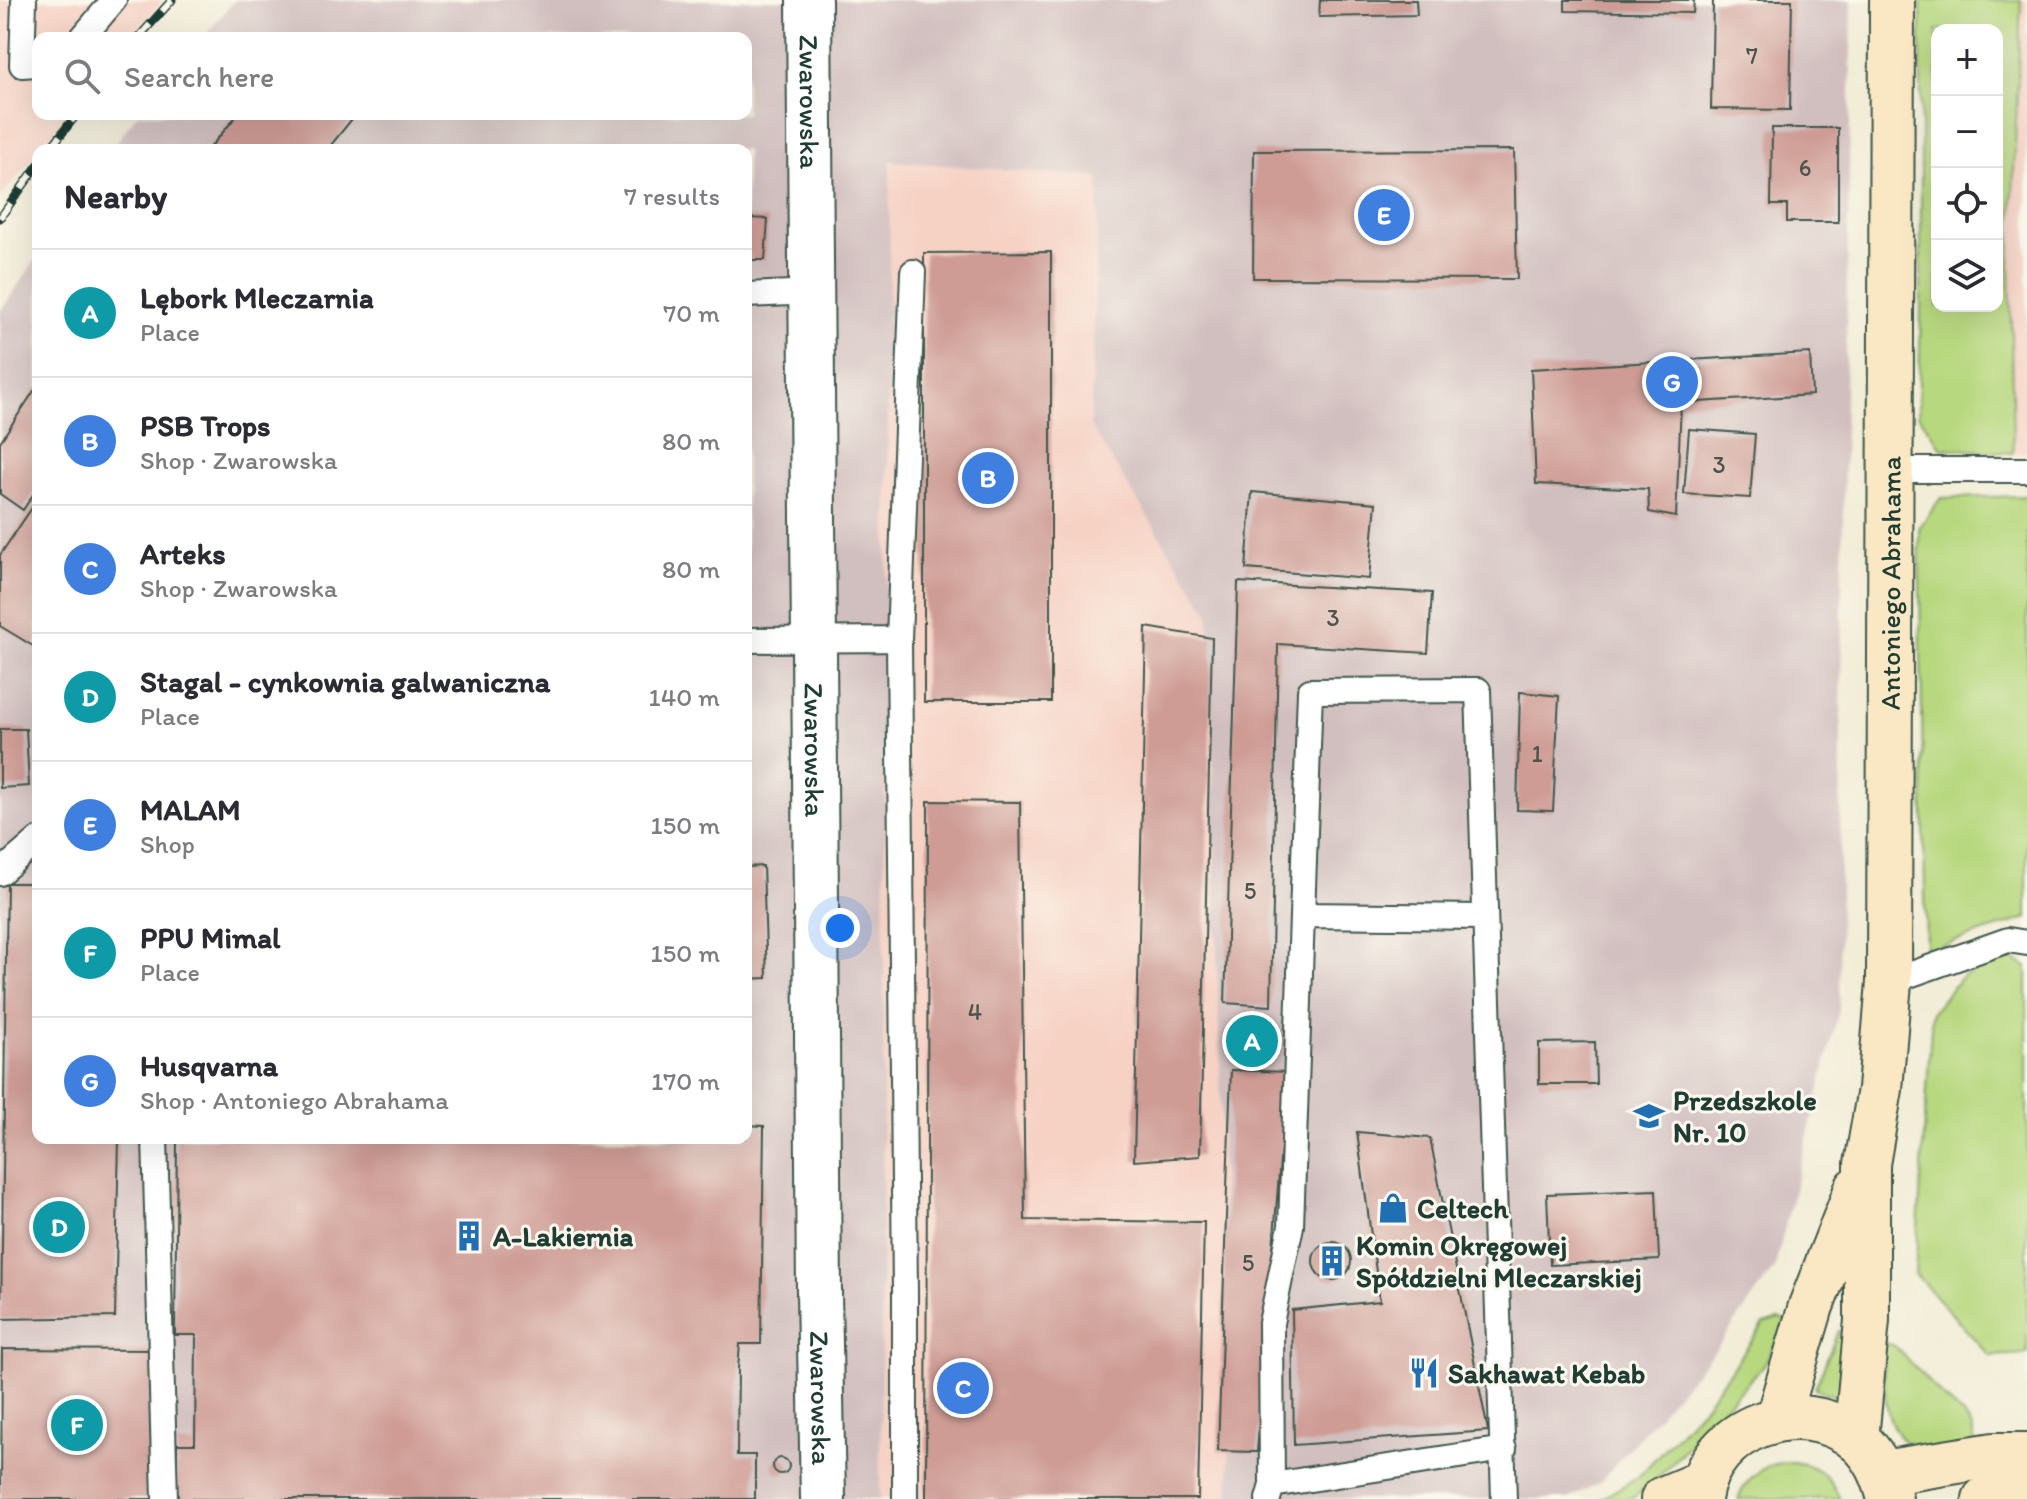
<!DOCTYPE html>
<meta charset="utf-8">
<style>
body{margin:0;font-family:Itim,sans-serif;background:#f2f2f3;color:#2b2b33}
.controls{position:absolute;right:24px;top:24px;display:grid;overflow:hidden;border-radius:16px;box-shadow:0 8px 32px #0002}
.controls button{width:72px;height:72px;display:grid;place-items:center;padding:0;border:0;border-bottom:2px solid #e1e1e2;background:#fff;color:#2b2b33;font:40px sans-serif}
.you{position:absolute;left:840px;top:928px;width:28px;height:28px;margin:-20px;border:6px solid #fff;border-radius:50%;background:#1a73e8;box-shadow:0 0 0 12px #1a73e833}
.badge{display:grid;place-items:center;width:52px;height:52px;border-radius:50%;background:#d93025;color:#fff;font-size:26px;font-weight:700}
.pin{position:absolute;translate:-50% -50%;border:4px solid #fff;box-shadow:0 2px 8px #0006}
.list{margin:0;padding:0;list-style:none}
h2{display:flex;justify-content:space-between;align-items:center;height:104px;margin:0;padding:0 32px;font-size:34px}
h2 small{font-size:26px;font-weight:400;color:#7c7c81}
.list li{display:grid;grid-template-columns:52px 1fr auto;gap:24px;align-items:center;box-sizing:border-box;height:128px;padding:0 32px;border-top:2px solid #e1e1e2}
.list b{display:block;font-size:30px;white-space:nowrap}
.list p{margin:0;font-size:26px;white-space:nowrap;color:#7c7c81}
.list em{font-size:26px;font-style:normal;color:#7c7c81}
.icon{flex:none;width:44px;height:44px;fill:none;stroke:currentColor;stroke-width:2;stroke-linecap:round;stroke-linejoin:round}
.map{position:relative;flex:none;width:2027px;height:1499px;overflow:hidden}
.search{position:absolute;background:#fff;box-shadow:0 8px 32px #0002;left:32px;top:32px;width:720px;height:88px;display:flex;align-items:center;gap:20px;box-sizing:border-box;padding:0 28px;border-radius:16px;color:#7c7c81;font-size:30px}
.panel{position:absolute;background:#fff;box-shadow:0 8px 32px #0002;left:32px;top:144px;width:720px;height:1000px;border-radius:16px}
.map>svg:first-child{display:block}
.built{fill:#f6d2c5}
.industrial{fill:#d1bfbf}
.green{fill:#b8d87f;stroke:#6c8a5a;stroke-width:2;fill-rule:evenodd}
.building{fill:#ce9c95}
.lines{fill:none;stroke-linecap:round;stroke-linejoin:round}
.service-casing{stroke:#3f574c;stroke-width:28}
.minor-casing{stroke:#3f574c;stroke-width:48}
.secondary-casing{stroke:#3f574c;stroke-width:48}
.service{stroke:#fff;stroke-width:24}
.minor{stroke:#fff;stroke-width:44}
.secondary{stroke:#fae7c3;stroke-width:44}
.rail-casing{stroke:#1f3d34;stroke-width:9}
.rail{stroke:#fbf7ec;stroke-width:6;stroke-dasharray:18;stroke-linecap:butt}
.labels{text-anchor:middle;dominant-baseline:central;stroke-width:6;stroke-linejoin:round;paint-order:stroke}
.number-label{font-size:24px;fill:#4b554c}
.street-label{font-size:28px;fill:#1f3d34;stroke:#fbf7ec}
.poi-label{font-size:28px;font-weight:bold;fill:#1f3d34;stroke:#fbf7ec;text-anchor:start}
</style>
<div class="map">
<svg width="2027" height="1499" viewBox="0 0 2027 1499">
<rect width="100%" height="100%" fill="#fbf7ec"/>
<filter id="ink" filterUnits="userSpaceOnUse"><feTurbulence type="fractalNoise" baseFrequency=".0125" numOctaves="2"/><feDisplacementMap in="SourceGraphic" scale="16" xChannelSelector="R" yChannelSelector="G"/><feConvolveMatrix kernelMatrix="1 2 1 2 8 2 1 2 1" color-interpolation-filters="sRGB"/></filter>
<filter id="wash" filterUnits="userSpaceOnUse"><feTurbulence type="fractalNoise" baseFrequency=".006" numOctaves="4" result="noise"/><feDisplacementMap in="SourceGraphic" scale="32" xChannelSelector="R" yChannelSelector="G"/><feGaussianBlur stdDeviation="1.8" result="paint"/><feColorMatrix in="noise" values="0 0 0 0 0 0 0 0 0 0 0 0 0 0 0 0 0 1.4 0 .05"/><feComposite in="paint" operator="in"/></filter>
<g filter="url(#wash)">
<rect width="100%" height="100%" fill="#f2edd7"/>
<!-- built -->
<path class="built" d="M0,0H163L132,38H38V114H69L0,198Z
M2021,0H2027V452L2013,453L2010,266Z
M889,161L1099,177L1090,426L1209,613L1230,1499H880Z"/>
<!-- industrial -->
<path class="industrial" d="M235,0H1852L1842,578L1839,1010L1775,1267L1717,1348L1600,1482L1568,1499H1230L1209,613L1090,426L1099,177L890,161L880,1499H0V312L38,256V1138H746V150H111L137,114H746V38H203Z"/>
<!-- green -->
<path class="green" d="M1921,0H2021L2010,266L2013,453L1942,448L1918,415L1921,313ZM1937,30H1997V306H1937Z
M2027,496V918L1926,951L1919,528L1941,498Z
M2010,957L2027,967V1354L1990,1356L1915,1274L1932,1012L1962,976Z
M1779,1319L1787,1321L1764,1365L1654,1482L1631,1499H1601L1639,1476L1706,1404L1764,1324Z
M1838,1331L1846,1333L1842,1399L1815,1389Z
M1883,1342L1895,1346L1942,1396L1966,1418L1972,1428L1975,1445C1959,1446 1941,1450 1925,1449C1878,1446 1884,1374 1883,1342Z
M1791,1462C1815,1463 1831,1477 1840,1499H1738C1747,1476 1766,1462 1791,1462Z"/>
<g id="blocks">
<!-- building -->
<path class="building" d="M1320,0H1416L1417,15L1319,17Z
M1565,0H1694L1693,13L1565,11Z
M1713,0H1792L1790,110L1711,109Z
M238,114H356L327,150H208Z
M1772,128H1838V222H1787V205H1771Z
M1514,150L1517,279L1253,278L1254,151Z
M746,218L768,219L765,260H746Z
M1051,252V702H924V253Z
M1810,353L1812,395L1681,403L1676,517L1649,512L1648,489L1536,484L1531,369Z
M38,385V487L23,510L0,494V442Z
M1689,429L1755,434L1750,498L1684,494Z
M1252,492L1376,503L1369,579L1246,569Z
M38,499V638L33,646L0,626V555Z
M1238,582L1432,593L1428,653L1278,644L1271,1006L1225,1003Z
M1146,627L1212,638L1200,1156L1134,1161Z
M1520,692L1559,696L1553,811L1517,810Z
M0,729H26L29,786L0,788Z
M928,801L1020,802L1025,1220L1204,1222L1198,1499H926Z
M763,866L767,978L746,979V867Z
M7,883H38V1138H119L115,1317L1,1319Z
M1267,1024L1268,1058L1238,1060L1236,1025Z
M1595,1042L1596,1084H1539V1043Z
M1231,1070L1287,1072L1257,1452L1218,1451Z
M746,1125L764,1126L761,1344H740L738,1368L737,1455H755V1499H177V1444H195L196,1335H175L177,1138H746Z
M1357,1132L1430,1138L1488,1431L1294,1445L1292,1310L1380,1301Z
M1656,1190L1659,1260L1550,1265L1547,1194Z
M1313 1261a19 19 0 1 1 38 0a19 19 0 1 1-38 0Z
M2,1349L154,1350L152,1499H1Z
M773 1466a8 8 0 1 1 16 0a8 8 0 1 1-16 0Z"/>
</g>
</g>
<g filter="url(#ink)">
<use href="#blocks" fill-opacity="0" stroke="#3f574c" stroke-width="2"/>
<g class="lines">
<!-- service casing -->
<g class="service-casing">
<path id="service" d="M24,0L22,65L38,64
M82,38L114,0
M746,295L812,292
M1890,470H2027
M746,640L899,639
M0,873L38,840
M1303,915L1484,917
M1889,982L2008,940L2027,943
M155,1138L165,1499
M1272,1485L1504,1449
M905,1499V1293L899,639L913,272
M1268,1499L1272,1485L1271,1323L1291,1226L1310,691L1478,690L1504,1499"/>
</g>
<!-- minor casing -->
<g class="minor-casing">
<g id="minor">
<path id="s1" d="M809,0L819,1293L823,1499"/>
</g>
</g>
<!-- secondary casing -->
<g class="secondary-casing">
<g id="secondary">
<path d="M1778,1418L1811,1306L1857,1189"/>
<path id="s2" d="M1856,1439L1867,1320V1164L1880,1089L1889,982L1892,0"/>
<path d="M1883,1473L1994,1455H2027"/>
<path d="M1663,1499L1701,1483"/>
<path d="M1699,1499C1709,1426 1801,1393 1858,1440C1876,1456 1884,1476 1890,1499"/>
<path d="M1985,1499L2000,1494L2027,1478"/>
</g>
</g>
<!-- service -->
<use href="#service" class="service"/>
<!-- minor -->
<use href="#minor" class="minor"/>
<!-- secondary -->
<use href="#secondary" class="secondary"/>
<!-- rail casing -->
<g class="rail-casing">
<path id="rail" d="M138,38L172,0
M49,150L77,114
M0,218L38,165"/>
</g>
<!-- rail -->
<use href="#rail" class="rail"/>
</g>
</g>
<!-- icons -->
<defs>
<g id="school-bare" transform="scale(2.4)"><path d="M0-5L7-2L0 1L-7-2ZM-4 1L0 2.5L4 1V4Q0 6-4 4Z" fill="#1f6fb2" stroke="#fbf7ec" stroke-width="2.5" paint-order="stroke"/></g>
<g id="shop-bare" transform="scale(2.4)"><path d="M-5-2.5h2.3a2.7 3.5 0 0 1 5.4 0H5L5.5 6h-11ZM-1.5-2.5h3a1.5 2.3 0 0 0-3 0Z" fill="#1f6fb2" stroke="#fbf7ec" stroke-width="2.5" paint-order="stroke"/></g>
<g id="building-bare" transform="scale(2.4)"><path d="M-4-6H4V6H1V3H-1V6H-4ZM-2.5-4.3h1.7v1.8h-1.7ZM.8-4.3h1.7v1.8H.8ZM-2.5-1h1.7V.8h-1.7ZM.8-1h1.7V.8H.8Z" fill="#1f6fb2" stroke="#fbf7ec" stroke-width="2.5" paint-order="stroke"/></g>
<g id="restaurant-bare" transform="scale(2.4)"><path d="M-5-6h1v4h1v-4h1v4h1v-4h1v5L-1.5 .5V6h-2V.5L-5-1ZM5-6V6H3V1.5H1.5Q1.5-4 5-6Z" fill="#1f6fb2" stroke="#fbf7ec" stroke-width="2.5" paint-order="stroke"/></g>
</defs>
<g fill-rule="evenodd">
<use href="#school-bare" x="1649" y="1116"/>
<use href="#shop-bare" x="1393" y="1208"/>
<use href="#building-bare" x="469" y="1236"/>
<use href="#building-bare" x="1332" y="1261"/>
<use href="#restaurant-bare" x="1424" y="1373"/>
</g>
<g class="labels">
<!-- number labels -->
<g class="number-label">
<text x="1752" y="55">7</text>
<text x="1805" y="167">6</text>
<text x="1719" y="464">3</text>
<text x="1333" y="617">3</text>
<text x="1537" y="753">1</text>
<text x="1250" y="890">5</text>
<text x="975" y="1011">4</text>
<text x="1248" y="1262">5</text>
</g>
<!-- street labels -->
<g class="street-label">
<text stroke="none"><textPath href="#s1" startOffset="102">Zwarowska</textPath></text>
<text stroke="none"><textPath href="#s2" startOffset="858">Antoniego Abrahama</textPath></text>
<text stroke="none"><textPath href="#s1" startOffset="750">Zwarowska</textPath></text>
<text stroke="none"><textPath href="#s1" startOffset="1398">Zwarowska</textPath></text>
</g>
<!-- poi labels -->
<g class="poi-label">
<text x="1673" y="1100">Przedszkole<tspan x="1673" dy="32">Nr. 10</tspan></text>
<text x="1417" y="1208">Celtech</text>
<text x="493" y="1236">A-Lakiernia</text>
<text x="1356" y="1245">Komin Okręgowej<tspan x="1356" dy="32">Spółdzielni Mleczarskiej</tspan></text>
<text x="1448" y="1373">Sakhawat Kebab</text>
</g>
</g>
</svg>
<div class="controls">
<button>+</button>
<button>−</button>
<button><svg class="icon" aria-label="locate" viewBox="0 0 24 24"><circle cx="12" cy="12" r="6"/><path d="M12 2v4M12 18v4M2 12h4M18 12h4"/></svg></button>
<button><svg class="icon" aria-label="layers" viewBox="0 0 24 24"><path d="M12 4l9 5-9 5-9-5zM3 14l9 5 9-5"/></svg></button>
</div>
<div class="you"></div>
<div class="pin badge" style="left:1252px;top:1041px;background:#0f9aa8">A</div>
<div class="pin badge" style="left:988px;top:478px;background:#3f7fe0">B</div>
<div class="pin badge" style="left:963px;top:1388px;background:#3f7fe0">C</div>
<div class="pin badge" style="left:59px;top:1227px;background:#0f9aa8">D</div>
<div class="pin badge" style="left:1384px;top:215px;background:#3f7fe0">E</div>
<div class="pin badge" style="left:77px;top:1425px;background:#0f9aa8">F</div>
<div class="pin badge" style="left:1672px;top:382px;background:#3f7fe0">G</div>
<div class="search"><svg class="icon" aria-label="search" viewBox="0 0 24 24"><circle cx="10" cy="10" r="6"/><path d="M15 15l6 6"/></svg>Search here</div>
<section class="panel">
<h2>Nearby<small>7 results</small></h2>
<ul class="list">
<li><span class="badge" style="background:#0f9aa8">A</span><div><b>Lębork Mleczarnia</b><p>Place</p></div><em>70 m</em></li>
<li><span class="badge" style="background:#3f7fe0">B</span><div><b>PSB Trops</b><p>Shop · Zwarowska</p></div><em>80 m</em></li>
<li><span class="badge" style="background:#3f7fe0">C</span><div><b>Arteks</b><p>Shop · Zwarowska</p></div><em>80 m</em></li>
<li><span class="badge" style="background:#0f9aa8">D</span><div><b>Stagal - cynkownia galwaniczna</b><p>Place</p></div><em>140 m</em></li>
<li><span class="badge" style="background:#3f7fe0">E</span><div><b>MALAM</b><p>Shop</p></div><em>150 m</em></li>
<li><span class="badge" style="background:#0f9aa8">F</span><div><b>PPU Mimal</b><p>Place</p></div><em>150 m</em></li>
<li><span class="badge" style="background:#3f7fe0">G</span><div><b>Husqvarna</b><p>Shop · Antoniego Abrahama</p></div><em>170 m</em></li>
</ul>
</section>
</div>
